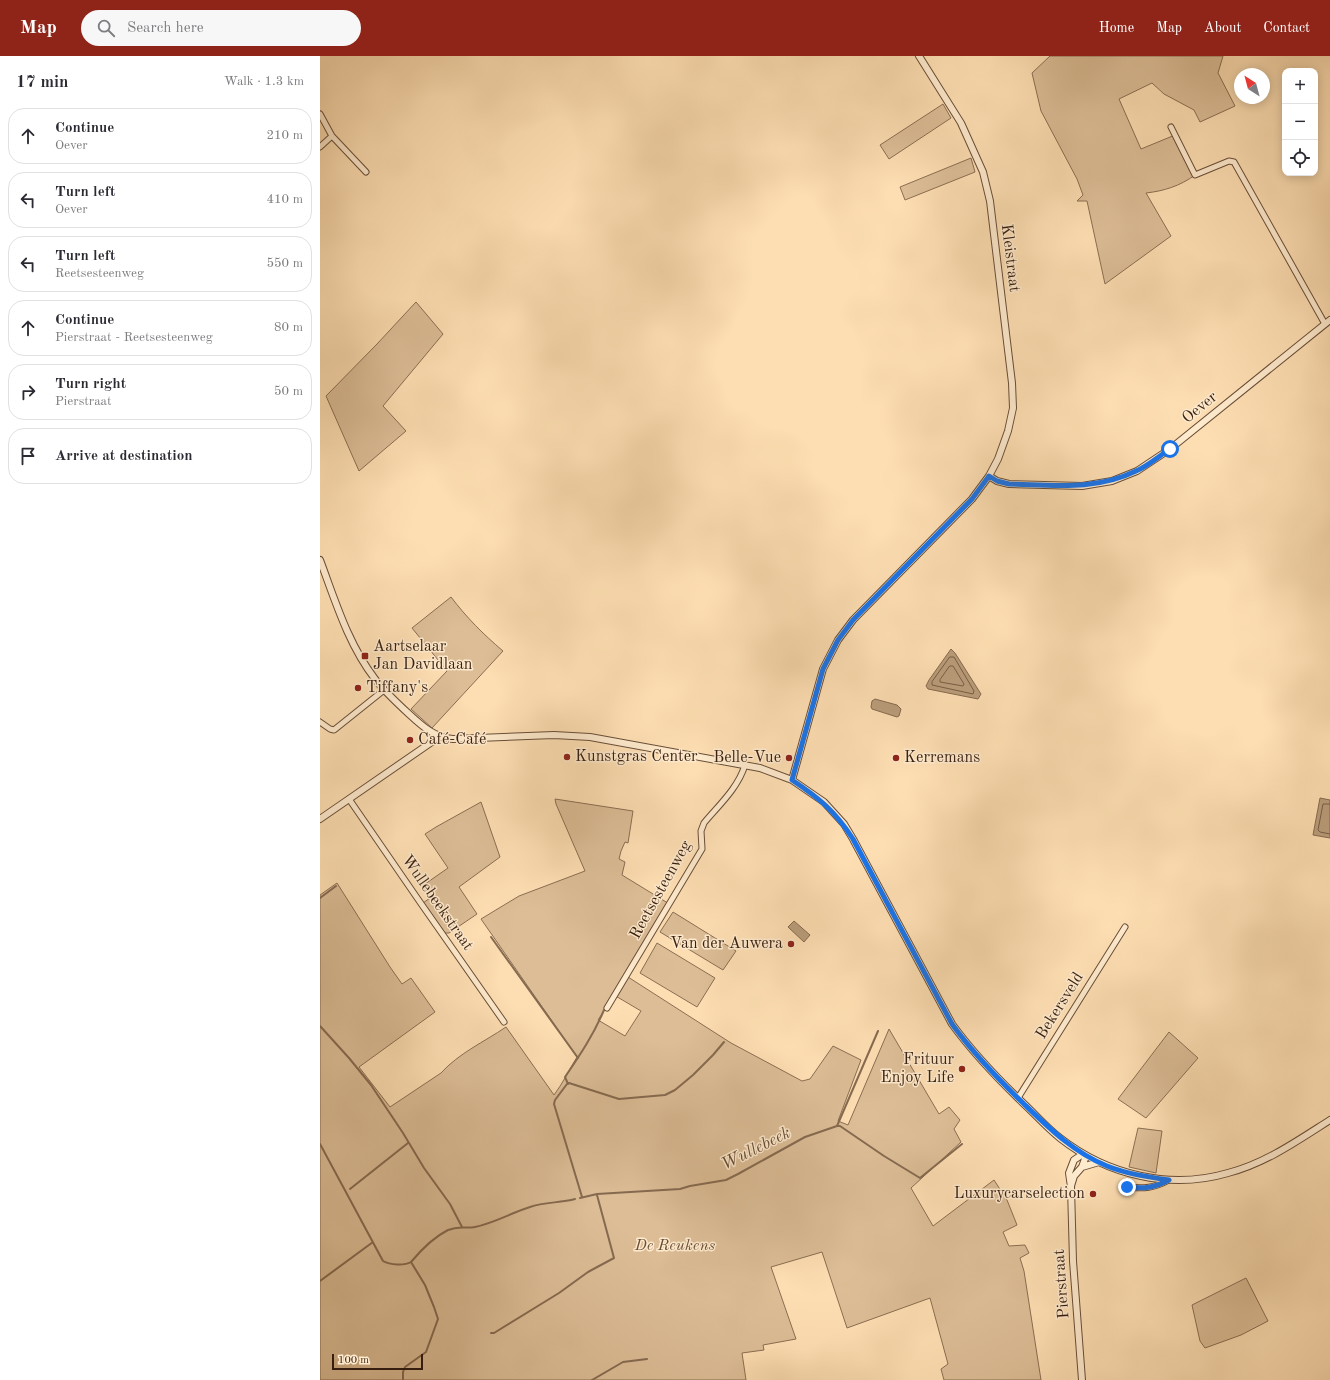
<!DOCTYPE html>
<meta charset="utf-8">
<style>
body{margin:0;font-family:"Old Standard TT",serif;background:#f7f7f7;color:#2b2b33}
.controls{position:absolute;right:12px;top:12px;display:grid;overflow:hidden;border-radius:8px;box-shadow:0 2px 10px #0003}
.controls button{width:36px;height:36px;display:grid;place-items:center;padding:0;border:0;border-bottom:1px solid #e1e1e2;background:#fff;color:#2b2b33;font:20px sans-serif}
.compass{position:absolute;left:914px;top:12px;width:36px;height:36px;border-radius:50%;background:#fff;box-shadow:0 2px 10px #0003;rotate:324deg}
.scale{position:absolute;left:12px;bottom:10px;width:91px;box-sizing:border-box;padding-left:4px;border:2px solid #381e0f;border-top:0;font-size:11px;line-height:14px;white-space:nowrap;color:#381e0f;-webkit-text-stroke:3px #feeacd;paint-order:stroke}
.stop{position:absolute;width:12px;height:12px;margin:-9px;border:3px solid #1a73e8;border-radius:50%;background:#fff}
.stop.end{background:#1a73e8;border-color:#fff;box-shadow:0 1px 4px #0008}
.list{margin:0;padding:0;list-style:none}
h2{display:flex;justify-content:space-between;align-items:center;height:52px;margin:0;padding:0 16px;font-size:17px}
h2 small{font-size:13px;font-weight:400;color:#7c7c81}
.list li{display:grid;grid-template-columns:26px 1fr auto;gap:12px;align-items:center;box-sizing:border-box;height:56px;margin:0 8px 8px;padding:0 8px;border:1px solid #e1e1e2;border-radius:16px}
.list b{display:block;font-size:15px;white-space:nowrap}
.list p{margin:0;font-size:13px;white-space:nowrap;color:#7c7c81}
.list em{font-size:13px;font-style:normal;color:#7c7c81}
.icon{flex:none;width:22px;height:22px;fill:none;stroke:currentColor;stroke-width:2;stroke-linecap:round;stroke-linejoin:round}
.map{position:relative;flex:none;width:1010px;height:1324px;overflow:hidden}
header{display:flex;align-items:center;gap:24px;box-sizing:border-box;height:56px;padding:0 20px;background:#8f2418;color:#fff}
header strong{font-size:19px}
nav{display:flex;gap:22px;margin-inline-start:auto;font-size:14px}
.search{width:280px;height:36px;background:#f7f7f7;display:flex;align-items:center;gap:10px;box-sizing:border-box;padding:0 14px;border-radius:22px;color:#7c7c81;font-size:15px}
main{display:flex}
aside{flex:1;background:#fff}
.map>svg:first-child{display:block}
.green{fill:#dcbd96;stroke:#8a6e52;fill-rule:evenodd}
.water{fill:#ba9d7b;stroke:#866a50}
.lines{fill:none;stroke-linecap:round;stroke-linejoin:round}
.shore{stroke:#795e45;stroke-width:1}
.stream{stroke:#866a50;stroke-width:2}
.minor-casing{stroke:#694e38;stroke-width:7}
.tertiary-casing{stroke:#694e38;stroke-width:8}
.minor{stroke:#feeacd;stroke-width:5}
.tertiary{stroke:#feeacd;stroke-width:6}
.route{stroke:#1a73e8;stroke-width:5}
.poi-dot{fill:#8f2418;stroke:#feeacd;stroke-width:1.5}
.labels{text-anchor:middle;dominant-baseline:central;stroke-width:3;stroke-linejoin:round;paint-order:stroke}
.street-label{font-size:16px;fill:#381e0f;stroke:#feeacd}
.poi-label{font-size:16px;fill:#381e0f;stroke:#feeacd;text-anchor:start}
.park-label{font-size:16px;font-style:italic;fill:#694e38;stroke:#feeacd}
.water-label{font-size:17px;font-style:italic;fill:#664a35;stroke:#feeacd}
</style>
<header>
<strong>Map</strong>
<div class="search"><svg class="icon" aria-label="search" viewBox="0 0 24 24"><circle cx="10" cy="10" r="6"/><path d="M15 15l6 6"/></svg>Search here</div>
<nav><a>Home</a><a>Map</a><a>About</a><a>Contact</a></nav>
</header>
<main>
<aside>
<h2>17 min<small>Walk · 1.3 km</small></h2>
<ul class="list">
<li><svg class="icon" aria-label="ahead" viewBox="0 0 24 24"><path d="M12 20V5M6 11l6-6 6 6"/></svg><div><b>Continue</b><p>Oever</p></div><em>210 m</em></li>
<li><svg class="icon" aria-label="left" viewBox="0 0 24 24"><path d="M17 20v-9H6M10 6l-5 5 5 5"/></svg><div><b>Turn left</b><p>Oever</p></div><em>410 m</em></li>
<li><svg class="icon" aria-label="left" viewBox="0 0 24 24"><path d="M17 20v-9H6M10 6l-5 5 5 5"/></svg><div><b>Turn left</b><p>Reetsesteenweg</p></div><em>550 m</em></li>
<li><svg class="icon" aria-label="ahead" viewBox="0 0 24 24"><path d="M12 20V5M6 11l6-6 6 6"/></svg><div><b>Continue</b><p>Pierstraat - Reetsesteenweg</p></div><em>80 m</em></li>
<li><svg class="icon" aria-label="right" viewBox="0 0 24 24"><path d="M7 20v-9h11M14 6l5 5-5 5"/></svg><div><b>Turn right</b><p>Pierstraat</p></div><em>50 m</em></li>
<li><svg class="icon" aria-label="arrive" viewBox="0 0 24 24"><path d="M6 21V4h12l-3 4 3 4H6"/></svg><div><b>Arrive at destination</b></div></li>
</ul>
</aside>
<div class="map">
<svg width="1010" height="1324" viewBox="0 0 1010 1324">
<rect width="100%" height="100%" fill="#fddeb2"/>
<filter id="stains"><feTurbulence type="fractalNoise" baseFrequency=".005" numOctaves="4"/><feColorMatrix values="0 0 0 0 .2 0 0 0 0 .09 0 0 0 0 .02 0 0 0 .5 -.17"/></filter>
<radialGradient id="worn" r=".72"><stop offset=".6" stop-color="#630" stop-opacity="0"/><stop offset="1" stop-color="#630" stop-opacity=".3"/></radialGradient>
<!-- green -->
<path class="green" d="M730,0H903L898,17L915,50L880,66L874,54L844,38L832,27L799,43L821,93L855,79L875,119C860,130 844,135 826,137L851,180L785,228L767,145H757L763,139L757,123L721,55L712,17Z
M623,48L631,62L569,103L560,89Z
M651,102L655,116L585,144L580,131Z
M96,246L123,278L63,350L86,375L39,415L6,340L57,288Z
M131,541C147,562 163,578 183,595L112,672L91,653L127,615L92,572Z
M235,743L313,755L308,787L305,786L301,795L299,803L305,806L302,819L351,849L308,921L411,987L482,1025L490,1023L513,990L541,1004L518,1065L528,1069L569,973L619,1058L629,1051L640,1064L634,1073L641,1086L591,1132L613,1170L674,1124L687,1144L697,1169L683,1176L689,1190L705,1189L709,1197L700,1202L704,1215L721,1324H624L621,1313L628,1308L610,1242L527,1272L502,1196L451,1211L476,1283L443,1289L444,1294L422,1297L426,1324H0V839L17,827L70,911L82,928L91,922L115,956L39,1011L70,1051L121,1017C139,997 164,986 186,971L234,1039C243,1027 249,1014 257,1001L161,863L199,840L265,815L236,748ZM294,939L321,955L305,980L278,964Z
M161,746L180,801L139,831L157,858L129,877H125L103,847L110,842L104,831L105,828L128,812L105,778L116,771Z
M353,856L416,895L403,914L340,876Z
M337,887L395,922L377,951L320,917Z
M849,976L878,1002L826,1062L798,1043Z
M818,1072L842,1075L836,1117L809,1111Z
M926,1222L948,1265L921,1279L885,1292L880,1285L872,1249Z"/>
<!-- water -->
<path class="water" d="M631,593L635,597L661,638L658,643L608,633L606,630L609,624Z
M555,643L577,649L581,653L579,660L577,661L552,653L551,651L552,645Z
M1000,742L1010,744V782L993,779Z
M474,865L490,879L484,886L468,871Z"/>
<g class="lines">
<!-- shore -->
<path class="shore" d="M630,601H634L654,635L653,638L612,629V626Z
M630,610H633L644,628L643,630L620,626V624Z
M1010,748H1003L998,774L1000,776L1010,778"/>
<!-- stream -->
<path class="stream" d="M0,842L16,830
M171,881L258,1002
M0,970L29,1002L51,1029L83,1077L104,1112L130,1148L142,1171
M248,1028L245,1021C260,999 274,978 284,954
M517,1070H520L564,1100L600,1122L642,1088
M0,1088L63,1205C70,1209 84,1210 91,1206
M30,1133L88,1087
M262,1141L234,1048L235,1044L247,1028L249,1027L299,1043L345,1039L355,1034L373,1019L393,999L404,986
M260,1142L277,1138L360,1133L370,1130L406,1124L418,1118L485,1081L517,1070L558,975
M0,1225L53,1186
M171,1277H174L239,1237L268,1216L294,1202L277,1139
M83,1324V1316L85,1311L106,1296L118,1263L114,1251L105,1229L91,1206C101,1194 114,1181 128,1174C140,1169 145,1173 155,1171C174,1167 191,1157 210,1151C224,1146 240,1147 255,1143
M272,1324L303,1306L327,1303"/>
<!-- minor casing -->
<g class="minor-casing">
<path id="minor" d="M0,58L12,80L46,116
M851,71L875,119L909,105L914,106L1005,268
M0,91L12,80
M0,666L10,673L14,674L64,634
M29,743L102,849L184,966
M287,952L382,793L381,775L384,767C399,749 418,732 425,709
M698,1042L805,871
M807,1131C824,1133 834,1132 849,1124"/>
</g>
<!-- tertiary casing -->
<g class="tertiary-casing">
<path id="tertiary" d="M669,420L677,425L689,428L762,430L792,425L817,415L850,393L1010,264
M0,504C15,544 28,588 55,623C65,636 77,647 89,658C102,670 115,682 133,683L234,679L270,681L440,712L472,724L504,746L524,768L533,783L632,968C653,997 677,1022 703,1047C715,1058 727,1072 740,1082C787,1119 850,1134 908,1117C946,1107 977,1085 1010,1064
M472,724L503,613L518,584L533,564L652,443L669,420L678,403L688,375L693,352L692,327L670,145L663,116L641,67L599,0
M0,763L119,681
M762,1111L779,1106
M751,1130L754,1120L762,1111L766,1100
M762,1324L753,1205L751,1131L749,1117L754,1104L763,1098"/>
</g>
<!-- minor -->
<use href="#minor" class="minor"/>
<!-- tertiary -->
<use href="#tertiary" class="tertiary"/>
</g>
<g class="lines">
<!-- route -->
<path class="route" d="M807,1131C824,1133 834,1132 849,1124C828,1121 807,1118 787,1110C753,1096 729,1072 703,1047C677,1022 653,997 632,968L533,783C515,755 499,742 472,724L503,613L518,584L533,564L652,443L669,420L677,425L689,428C733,429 775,435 816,415C828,410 839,400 850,393"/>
</g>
<!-- markers -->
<g class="poi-dot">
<rect x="41" y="596" width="8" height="8" rx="2"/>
<circle cx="38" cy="632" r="4"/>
<circle cx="90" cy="684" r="4"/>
<circle cx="247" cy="701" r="4"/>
<circle cx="469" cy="702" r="4"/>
<circle cx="576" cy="702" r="4"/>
<circle cx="471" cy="888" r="4"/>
<circle cx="642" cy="1013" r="4"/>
<circle cx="773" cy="1138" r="4"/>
</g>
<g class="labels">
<!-- street labels -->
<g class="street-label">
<text transform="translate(690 202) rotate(83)">Kleistraat</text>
<text transform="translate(880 352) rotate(-39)">Oever</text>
<text transform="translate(341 834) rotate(-61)">Reetsesteenweg</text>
<text transform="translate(117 847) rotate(55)">Wullebeekstraat</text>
<text transform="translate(740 950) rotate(-58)">Bekersveld</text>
<text transform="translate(742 1228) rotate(-94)">Pierstraat</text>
</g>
<!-- poi labels -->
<g class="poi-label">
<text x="53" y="591">Aartselaar<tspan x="53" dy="18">Jan Davidlaan</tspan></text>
<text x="46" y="632">Tiffany's</text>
<text x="98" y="684">Café-Café</text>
<text x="255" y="701">Kunstgras Center</text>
<text x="461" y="702" text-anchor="end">Belle-Vue</text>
<text x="584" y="702">Kerremans</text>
<text x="463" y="888" text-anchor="end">Van der Auwera</text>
<text x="634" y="1004" text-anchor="end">Frituur<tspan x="634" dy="18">Enjoy Life</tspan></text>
<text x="765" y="1138" text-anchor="end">Luxurycarselection</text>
</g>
<!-- park labels -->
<g class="park-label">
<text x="355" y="1190">De Reukens</text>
</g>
<!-- water labels -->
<g class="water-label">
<text transform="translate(436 1093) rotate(-27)">Wullebeek</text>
</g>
</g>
<rect width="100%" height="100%" filter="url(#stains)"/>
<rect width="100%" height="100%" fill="url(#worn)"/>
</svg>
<div class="controls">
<button>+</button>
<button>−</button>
<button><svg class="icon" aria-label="locate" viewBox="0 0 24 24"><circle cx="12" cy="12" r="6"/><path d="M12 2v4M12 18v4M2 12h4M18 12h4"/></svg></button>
</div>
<svg class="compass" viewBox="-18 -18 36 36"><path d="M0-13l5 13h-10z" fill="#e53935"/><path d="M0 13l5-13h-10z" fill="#7c7c81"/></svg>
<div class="scale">100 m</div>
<div class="stop" style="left:850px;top:393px"></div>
<div class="stop end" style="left:807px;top:1131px"></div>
</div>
</main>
